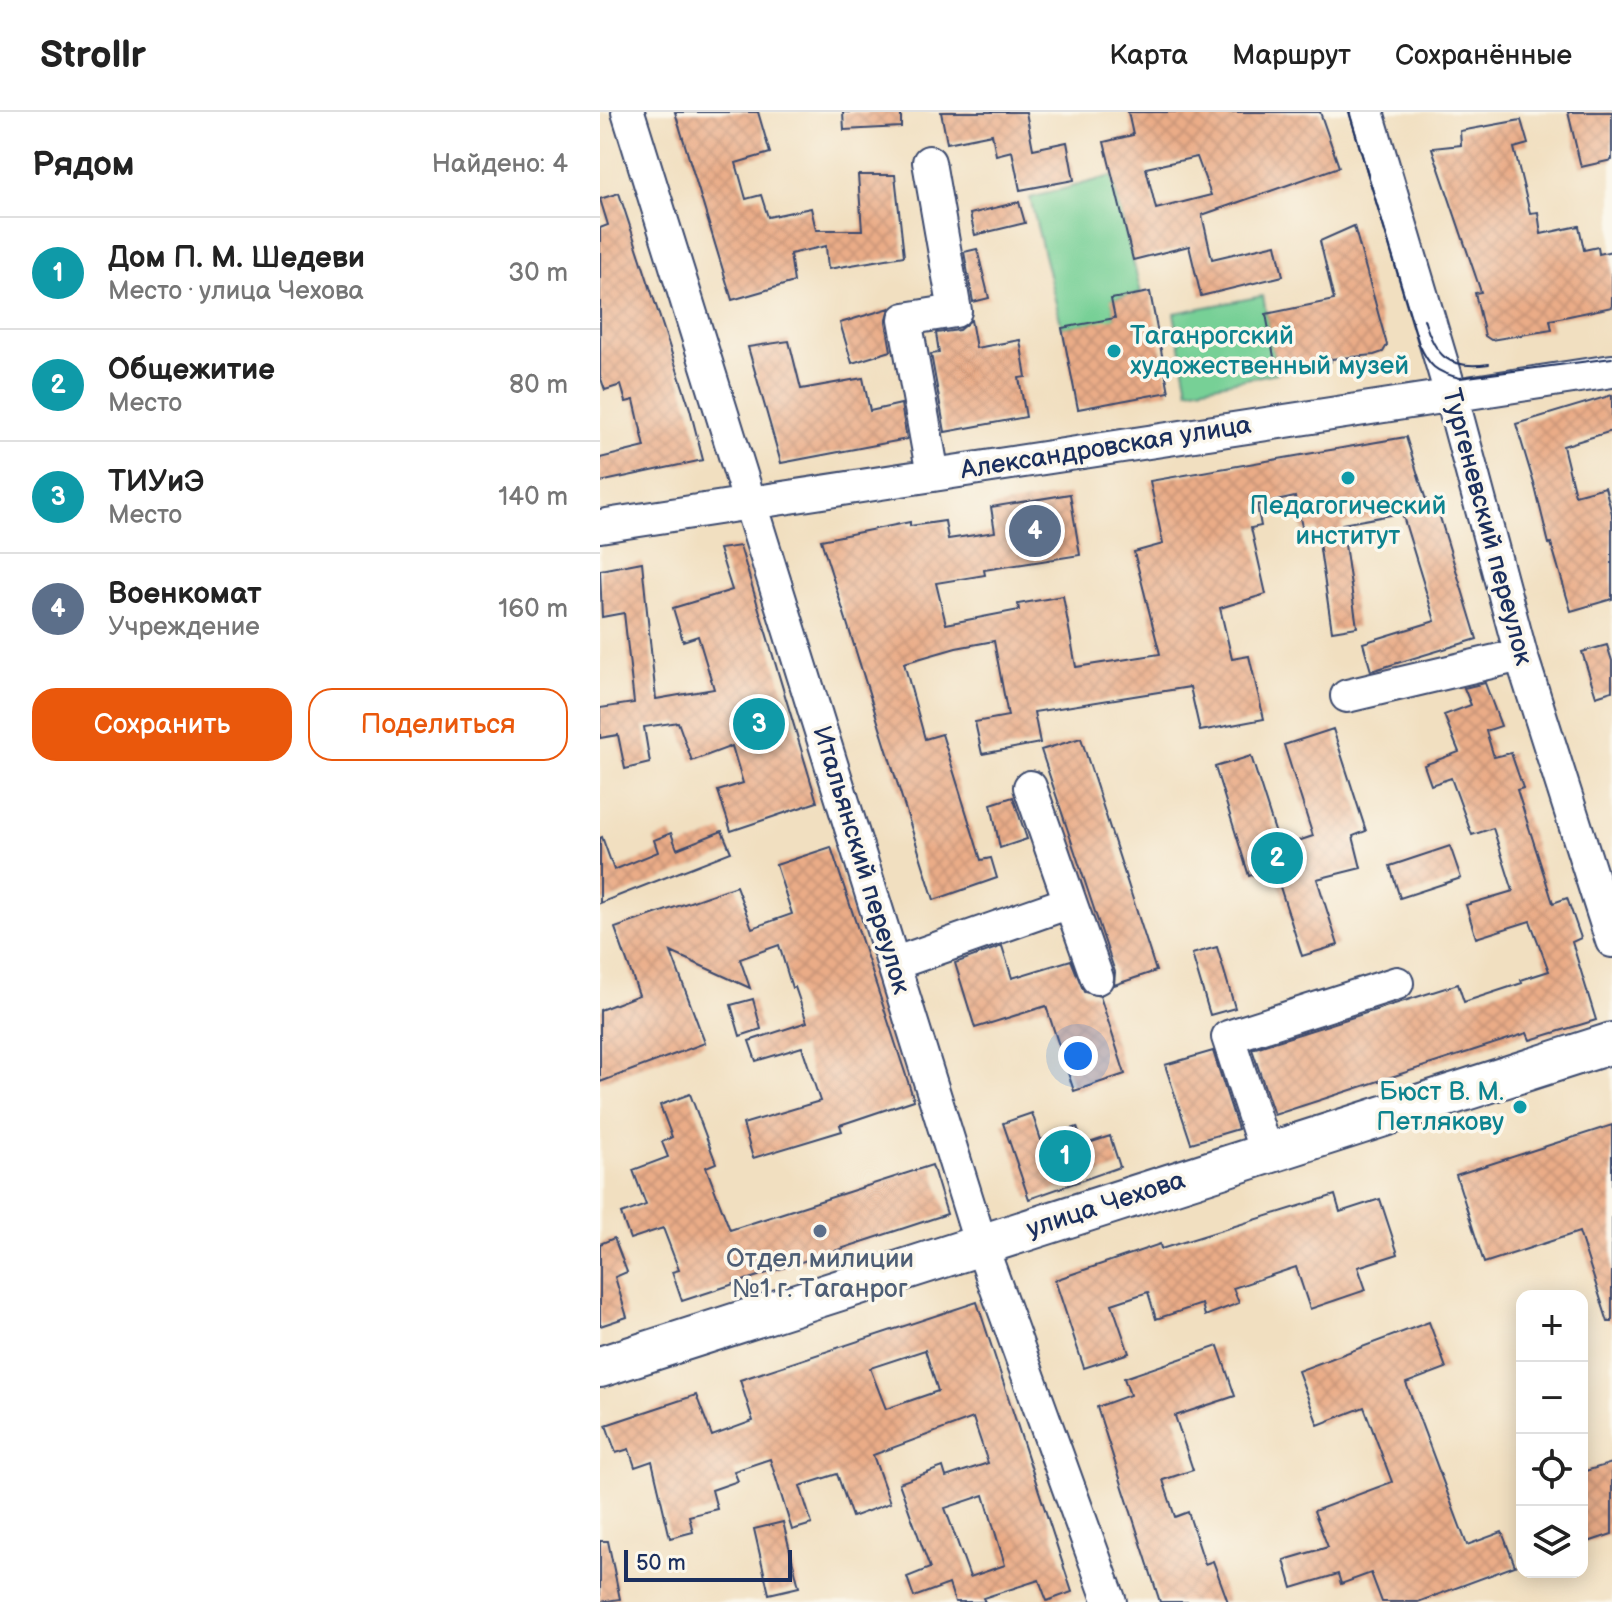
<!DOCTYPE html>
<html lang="ru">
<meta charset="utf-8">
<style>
body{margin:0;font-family:"Balsamiq Sans",sans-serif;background:#f2f2f2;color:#222}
.controls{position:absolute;right:24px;bottom:24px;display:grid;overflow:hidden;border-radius:16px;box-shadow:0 4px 20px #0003}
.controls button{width:72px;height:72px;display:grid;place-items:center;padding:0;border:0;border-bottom:2px solid #e0e0e0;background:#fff;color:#222;font:40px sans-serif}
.scale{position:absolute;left:24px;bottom:20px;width:168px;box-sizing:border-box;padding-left:8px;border:4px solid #1b2f5e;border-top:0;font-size:22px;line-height:28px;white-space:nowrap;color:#1b2f5e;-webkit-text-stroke:6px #fbf7ec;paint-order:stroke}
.you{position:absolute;left:478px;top:944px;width:28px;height:28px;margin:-20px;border:6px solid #fff;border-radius:50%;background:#1a73e8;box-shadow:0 0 0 12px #1a73e833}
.badge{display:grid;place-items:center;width:52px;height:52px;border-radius:50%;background:#ea580c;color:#fff;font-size:26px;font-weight:700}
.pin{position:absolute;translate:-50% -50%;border:4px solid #fff;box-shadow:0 2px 8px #0006}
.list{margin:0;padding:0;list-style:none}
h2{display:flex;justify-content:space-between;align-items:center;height:104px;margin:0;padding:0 32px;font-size:34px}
h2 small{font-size:26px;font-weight:400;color:#767676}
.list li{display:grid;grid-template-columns:52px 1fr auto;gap:24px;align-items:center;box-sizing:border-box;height:112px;padding:0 32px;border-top:2px solid #e0e0e0}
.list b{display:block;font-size:30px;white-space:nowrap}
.list p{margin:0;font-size:26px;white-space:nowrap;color:#767676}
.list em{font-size:26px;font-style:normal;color:#767676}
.actions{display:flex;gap:16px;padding:24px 32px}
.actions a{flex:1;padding:18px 0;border:2px solid #ea580c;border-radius:24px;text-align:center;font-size:28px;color:#ea580c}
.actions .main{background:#ea580c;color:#fff}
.icon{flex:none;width:44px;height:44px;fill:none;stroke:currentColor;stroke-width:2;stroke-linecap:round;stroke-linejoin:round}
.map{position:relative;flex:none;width:1012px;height:1490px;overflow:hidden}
header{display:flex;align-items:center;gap:48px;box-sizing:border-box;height:112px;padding:0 40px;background:#fff;border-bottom:2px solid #e0e0e0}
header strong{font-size:38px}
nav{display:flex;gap:44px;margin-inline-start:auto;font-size:28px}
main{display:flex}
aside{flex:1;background:#fff}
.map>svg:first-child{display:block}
.green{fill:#77d096;stroke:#49807a;stroke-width:2}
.building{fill:url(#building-cross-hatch);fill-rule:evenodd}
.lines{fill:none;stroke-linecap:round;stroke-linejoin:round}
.minor-casing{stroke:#3b496d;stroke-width:36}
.major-casing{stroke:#3b496d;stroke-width:44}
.minor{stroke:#fff;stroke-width:32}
.major{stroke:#fff;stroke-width:40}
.tram{stroke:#1b2f5e;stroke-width:2}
.culture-dot{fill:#0f9aa8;stroke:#fbf7ec;stroke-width:3}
.service-dot{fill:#5c6f8a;stroke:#fbf7ec;stroke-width:3}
.labels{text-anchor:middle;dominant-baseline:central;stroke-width:7;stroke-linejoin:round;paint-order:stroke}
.culture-label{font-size:26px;fill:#0d838f;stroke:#fbf7ec;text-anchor:start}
.street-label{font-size:26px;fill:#1b2f5e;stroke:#fbf7ec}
.service-label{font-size:26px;fill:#4e5e75;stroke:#fbf7ec}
</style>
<header>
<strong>Strollr</strong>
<nav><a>Карта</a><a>Маршрут</a><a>Сохранённые</a></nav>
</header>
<main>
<aside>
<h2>Рядом<small>Найдено: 4</small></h2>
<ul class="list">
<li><span class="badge" style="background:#0f9aa8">1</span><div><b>Дом П. М. Шедеви</b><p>Место · улица Чехова</p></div><em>30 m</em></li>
<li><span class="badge" style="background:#0f9aa8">2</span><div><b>Общежитие</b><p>Место</p></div><em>80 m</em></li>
<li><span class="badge" style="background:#0f9aa8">3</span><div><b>ТИУиЭ</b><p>Место</p></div><em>140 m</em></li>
<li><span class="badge" style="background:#5c6f8a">4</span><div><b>Военкомат</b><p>Учреждение</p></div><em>160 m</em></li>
</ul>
<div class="actions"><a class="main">Сохранить</a><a>Поделиться</a></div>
</aside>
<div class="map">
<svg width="1012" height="1490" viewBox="0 0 1012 1490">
<defs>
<pattern id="building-cross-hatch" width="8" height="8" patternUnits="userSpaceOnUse" patternTransform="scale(2)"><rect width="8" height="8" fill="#eaac87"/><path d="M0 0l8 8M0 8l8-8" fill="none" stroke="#c89477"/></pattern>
</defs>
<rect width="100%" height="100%" fill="#fbf7ec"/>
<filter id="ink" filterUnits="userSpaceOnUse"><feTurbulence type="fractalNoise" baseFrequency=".0125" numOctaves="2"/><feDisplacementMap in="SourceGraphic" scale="16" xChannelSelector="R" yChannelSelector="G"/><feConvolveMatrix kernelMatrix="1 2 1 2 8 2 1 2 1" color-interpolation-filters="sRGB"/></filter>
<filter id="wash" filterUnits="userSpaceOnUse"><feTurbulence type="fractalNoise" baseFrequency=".006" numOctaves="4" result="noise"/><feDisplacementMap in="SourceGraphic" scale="32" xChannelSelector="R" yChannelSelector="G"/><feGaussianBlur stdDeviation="1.8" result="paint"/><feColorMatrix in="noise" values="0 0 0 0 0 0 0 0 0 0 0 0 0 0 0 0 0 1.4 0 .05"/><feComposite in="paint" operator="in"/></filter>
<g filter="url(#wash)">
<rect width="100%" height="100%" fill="#f1dfc0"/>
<!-- green -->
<path class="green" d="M512,64L541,181L512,187L518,223L496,210L462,216L430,86Z
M663,184L677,261L588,278L574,201Z"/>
<g id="blocks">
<!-- building -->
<path class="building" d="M75,0H158L170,41L136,51L146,87L161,83L168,105L211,96L216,118H262L258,63H295L304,144L228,157L226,134L190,142L194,170L132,188Z
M243,0H301V15L244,18Z
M341,0H426L433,37L467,30L474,68L420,78L412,39L396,43L392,22L347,31Z
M528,0H720L739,55L602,103L612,147L676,132L683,164L601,184L589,134L533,148L504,30L533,23ZM597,45L611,83L556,97L546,56Z
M968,0H1012V48L981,55Z
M921,8L928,32L914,36L930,101L938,100L941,122L979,114L984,138L998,135L999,142L1012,139V195L950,208L952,218L891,228L885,224L875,181L881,180L832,36L861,33L860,19Z
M19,81L90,297L103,348L0,370V346L45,335L34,288L26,290L21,273L5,278L0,264V116L8,113L0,87Z
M419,90L425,111L375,123L370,102Z
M754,114L787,233L783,240L774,243L731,247V250L677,261L666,202L734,188L720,129Z
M377,137L389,186L373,190L364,140Z
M550,180L569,280L478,297L462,216L515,206L511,187Z
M290,196L286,210L291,239L252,251L240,211Z
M371,208L376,236L420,228L426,265L419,266L426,305L345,320L331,242L339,241L336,221L359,218Z
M189,229L201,277L263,266L270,299L301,292L307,327L181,351L148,235Z
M1012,283V319L963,334L975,383L1005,375L1012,402V487L971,499L951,431L949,432L935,375L916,312Z
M806,325L831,404L839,402L877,527L771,559L763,531L835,509L802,401L742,412L757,515L732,519L717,417L703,419L695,385L657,393L661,414L651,416L666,482L620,496L632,547L649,544L664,607L600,619L590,575L434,600L440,631L382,642L375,610L408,604L394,529L356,536L304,551L325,627L342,622L381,748L391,746L397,766L334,788L221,428L310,410V414L345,409L348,427L395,420L391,395L470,382L480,443L384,458L385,463L336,471L346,512L419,498L418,492L463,484L476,555L560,542L534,440L563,432L550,369Z
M140,434L217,690L131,719L118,679L143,671L132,634L92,649L78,610L44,615L50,651L25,657L18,623L0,626V596L34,591L24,501L2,505L0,458L42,450L56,587L114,577L98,524L83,529L73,496L132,478L119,437Z
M1007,533L1012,549V579L996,584L982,540Z
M885,571L901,614L886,619L894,645L911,641L923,676L917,678L953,791L967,786L981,826L972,830L996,908L930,928L927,921L674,1003L652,937L858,872L864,890L922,871L921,868L949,859L930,809L876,826L866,793L913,779L893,716L872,723L851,666L831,673L824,653L859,640L844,603L871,593L864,576Z
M733,617L766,719L753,724L761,756L717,767L738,833L702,844L674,756L649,764L615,655L651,644L680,735L713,724L684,633Z
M481,626L556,859L514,873L515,860L441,638Z
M413,685L427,727L400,736L391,692Z
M122,719L131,740L0,791V726L2,725L14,758L58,740L54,728L71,721L77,737Z
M850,734L861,766L800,786L790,754Z
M231,735L314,988L240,1013L242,1019L153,1046L143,1012L220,989L202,935L156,949L149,929L207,910L195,875L192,876L179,833L140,847L150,876L71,840L105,931L0,970V898L39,883L15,816L136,774L152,816L192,802L176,753Z
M402,834L412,866L471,848L484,880L500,884L525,962L474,979L446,894L375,916L355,851Z
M617,835L635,896L610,903L592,842Z
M153,887L161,917L140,924L131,893Z
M613,939L638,1017L591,1031L565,953Z
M90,982L116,1051L106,1055L130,1118L332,1053L347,1102L82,1189L72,1160L79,1158L63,1116L30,1127L21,1102L46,1093L33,1058L68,1045L62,1030L72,1025L60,993Z
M432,1001L441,1028L477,1015L483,1033L510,1024L520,1055L429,1087L403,1011Z
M1012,1013V1210H1008L979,1120L884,1151L856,1063Z
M735,1083L740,1100L780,1087L798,1142L758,1155L766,1178L710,1197L696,1155L633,1176L639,1191L605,1204L602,1192L556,1207L548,1180L512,1192L529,1241L484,1256L455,1168L560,1132L561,1137Z
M14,1126L27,1160L15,1165L27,1205L0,1214V1132Z
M377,1190L472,1480L447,1489L439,1468L383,1486L385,1490H355L349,1472L314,1485L307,1465L330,1456L299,1371L343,1355L346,1365L388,1351L373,1306L273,1343L290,1391L252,1405L237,1362L200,1374L212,1412L192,1418L170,1347L134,1359L138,1369L112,1378L117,1397L89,1404L93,1420L70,1426L52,1349L35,1355L29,1337L16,1341L6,1313L96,1283L112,1324L153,1309L140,1268ZM325,1238L338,1279L286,1297L270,1256ZM384,1383L405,1453L370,1465L345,1396Z
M829,1210L846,1256L806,1271L867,1433L902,1420L915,1454L818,1490H782L771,1461L741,1472L738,1462L692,1476L684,1448L728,1435L714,1399L792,1370L764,1295L718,1313L698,1259Z
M618,1234L635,1284L575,1304L593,1358L563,1368L575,1405L588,1400L605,1452L613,1449L628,1490H560L497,1295L530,1283L524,1266Z
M1012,1351V1422L982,1432V1360Z
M183,1410L199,1475L169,1482L154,1417Z
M0,1429H8L20,1487L0,1490Z"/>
</g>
</g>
<g filter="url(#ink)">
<use href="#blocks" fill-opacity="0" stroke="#3b496d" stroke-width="2"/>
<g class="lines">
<!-- minor casing -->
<g class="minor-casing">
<path id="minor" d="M28,0L381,1133L510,1490
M767,0L851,282L921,543L1012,829
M329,50L355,199L305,207L333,363
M0,414L1012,259
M747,584L921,543
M470,790L497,866
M293,852L470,790L430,675
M666,1041L628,925L797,871"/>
</g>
<!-- major casing -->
<g class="major-casing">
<path id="major" d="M0,1255L1012,931"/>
</g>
<!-- minor -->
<use href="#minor" class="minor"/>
<!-- major -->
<use href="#major" class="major"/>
<!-- tram -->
<path class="tram" d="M749,0L819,232C829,254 835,260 860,266L1012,246
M824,207C835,244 848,258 889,252"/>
</g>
</g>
<!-- markers -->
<g class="culture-dot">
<circle cx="514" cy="239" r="8"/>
<circle cx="748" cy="366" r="8"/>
<circle cx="920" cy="995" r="8"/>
</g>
<circle class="service-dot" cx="220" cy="1119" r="8"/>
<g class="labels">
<!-- culture labels -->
<g class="culture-label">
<text x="530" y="224">Таганрогский<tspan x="530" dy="30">художественный музей</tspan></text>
<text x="748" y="394" text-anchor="middle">Педагогический<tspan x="748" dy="30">институт</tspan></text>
<text x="904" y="980" text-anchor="end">Бюст В. М.<tspan x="904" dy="30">Петлякову</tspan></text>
</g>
<!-- street labels -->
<g class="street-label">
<text transform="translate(506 336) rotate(-9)">Александровская улица</text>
<text transform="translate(887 415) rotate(75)">Тургеневский переулок</text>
<text transform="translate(261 748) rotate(73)">Итальянский переулок</text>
<text transform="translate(506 1093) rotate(-18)">улица Чехова</text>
</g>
<!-- service labels -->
<g class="service-label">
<text x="220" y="1147">Отдел милиции<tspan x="220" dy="30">№1 г. Таганрог</tspan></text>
</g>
</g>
</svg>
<div class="controls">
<button>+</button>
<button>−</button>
<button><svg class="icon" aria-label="locate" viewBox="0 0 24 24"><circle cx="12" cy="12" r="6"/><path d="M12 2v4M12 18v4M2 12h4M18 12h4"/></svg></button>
<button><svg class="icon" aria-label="layers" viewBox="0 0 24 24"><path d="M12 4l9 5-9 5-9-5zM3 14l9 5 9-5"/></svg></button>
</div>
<div class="scale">50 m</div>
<div class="you"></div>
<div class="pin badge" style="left:465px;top:1044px;background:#0f9aa8">1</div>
<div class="pin badge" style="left:677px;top:746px;background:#0f9aa8">2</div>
<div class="pin badge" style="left:159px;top:612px;background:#0f9aa8">3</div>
<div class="pin badge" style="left:435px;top:419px;background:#5c6f8a">4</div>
</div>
</main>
